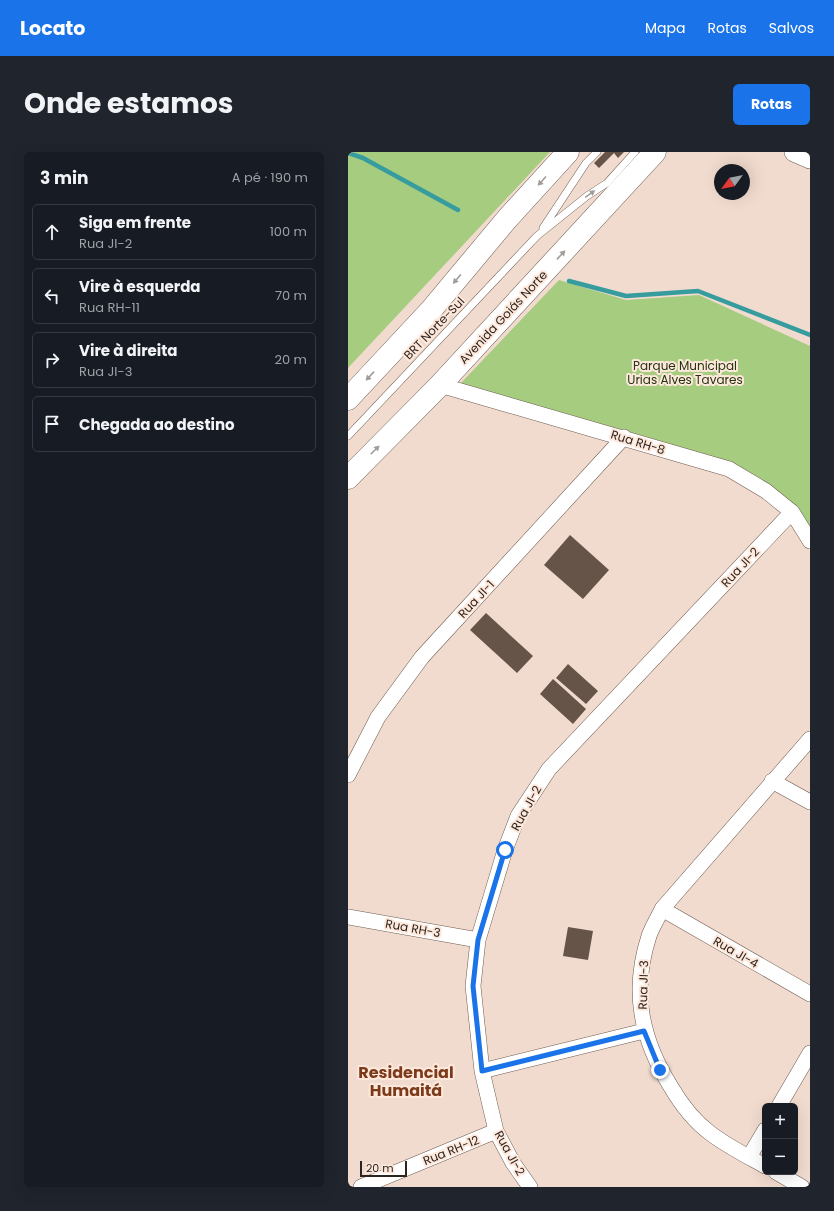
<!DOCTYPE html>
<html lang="pt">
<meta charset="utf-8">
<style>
body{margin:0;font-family:Poppins,sans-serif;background:#20242c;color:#f1f3f6}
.controls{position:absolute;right:12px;bottom:12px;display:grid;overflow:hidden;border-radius:6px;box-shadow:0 4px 16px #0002}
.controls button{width:36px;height:36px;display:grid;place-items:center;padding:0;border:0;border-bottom:1px solid #363941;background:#171b24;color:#f1f3f6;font:20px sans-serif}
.compass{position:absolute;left:366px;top:12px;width:36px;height:36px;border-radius:50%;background:#171b24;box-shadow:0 4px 16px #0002;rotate:237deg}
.scale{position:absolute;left:12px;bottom:10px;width:47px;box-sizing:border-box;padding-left:4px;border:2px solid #2c241f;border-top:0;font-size:11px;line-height:14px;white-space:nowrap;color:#2c241f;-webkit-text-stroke:3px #fee8db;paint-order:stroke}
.stop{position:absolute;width:12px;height:12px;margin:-9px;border:3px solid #1a73e8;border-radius:50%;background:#fff}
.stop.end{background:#1a73e8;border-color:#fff;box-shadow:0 1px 4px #0008}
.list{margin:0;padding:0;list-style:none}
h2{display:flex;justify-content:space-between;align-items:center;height:52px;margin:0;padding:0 16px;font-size:17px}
h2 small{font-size:13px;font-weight:400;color:#9ea1a6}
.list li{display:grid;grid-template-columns:26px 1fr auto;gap:12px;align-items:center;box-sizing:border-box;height:56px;margin:0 8px 8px;padding:0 8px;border:1px solid #363941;border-radius:6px}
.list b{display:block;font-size:15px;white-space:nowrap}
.list p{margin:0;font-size:13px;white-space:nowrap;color:#9ea1a6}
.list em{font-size:13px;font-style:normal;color:#9ea1a6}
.icon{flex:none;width:22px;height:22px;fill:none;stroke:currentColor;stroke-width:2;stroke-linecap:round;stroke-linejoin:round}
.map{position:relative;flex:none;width:462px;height:1035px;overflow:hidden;border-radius:6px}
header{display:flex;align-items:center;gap:24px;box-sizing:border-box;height:56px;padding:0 20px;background:#1a73e8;color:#fff}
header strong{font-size:19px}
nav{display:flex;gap:22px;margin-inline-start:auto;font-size:14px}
.intro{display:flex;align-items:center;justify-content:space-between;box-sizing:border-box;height:96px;padding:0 24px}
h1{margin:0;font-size:28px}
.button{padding:10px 18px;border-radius:6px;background:#1a73e8;color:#fff;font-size:14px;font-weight:700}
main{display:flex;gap:24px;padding:0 24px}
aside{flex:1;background:#171b24;border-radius:6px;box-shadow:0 4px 16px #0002}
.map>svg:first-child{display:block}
.green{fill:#a6cc80}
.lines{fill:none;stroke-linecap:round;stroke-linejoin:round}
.stream{stroke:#379c9d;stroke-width:4.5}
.building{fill:#665449}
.service-casing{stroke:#6e5b50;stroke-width:8}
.minor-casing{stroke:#6e5b50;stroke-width:16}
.tertiary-casing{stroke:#6e5b50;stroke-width:20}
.primary-casing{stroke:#6e5b50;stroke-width:23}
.service{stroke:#fff;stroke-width:7}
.minor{stroke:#fff;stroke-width:15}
.tertiary{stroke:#fff;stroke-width:19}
.primary{stroke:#fff;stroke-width:22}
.oneway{fill:#a09c9a}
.route{stroke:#1a73e8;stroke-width:5}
.labels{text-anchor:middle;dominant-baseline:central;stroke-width:4;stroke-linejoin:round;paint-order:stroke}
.street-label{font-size:12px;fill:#2c241f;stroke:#fee8db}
.park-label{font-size:12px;fill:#243312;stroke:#fee8db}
.district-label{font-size:16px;font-weight:bold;fill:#7b3b1a;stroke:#fee8db}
</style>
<header>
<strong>Locato</strong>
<nav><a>Mapa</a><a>Rotas</a><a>Salvos</a></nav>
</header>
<div class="intro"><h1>Onde estamos</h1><a class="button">Rotas</a></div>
<main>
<aside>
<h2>3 min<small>A pé · 190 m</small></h2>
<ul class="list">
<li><svg class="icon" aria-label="ahead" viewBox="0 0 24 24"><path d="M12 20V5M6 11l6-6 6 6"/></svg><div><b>Siga em frente</b><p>Rua JI-2</p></div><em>100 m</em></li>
<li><svg class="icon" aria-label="left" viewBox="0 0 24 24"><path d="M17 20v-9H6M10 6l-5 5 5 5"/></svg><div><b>Vire à esquerda</b><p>Rua RH-11</p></div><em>70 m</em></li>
<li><svg class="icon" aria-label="right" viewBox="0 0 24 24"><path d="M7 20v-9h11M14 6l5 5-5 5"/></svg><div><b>Vire à direita</b><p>Rua JI-3</p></div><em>20 m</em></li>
<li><svg class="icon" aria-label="arrive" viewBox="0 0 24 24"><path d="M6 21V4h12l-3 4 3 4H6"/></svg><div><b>Chegada ao destino</b></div></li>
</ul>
</aside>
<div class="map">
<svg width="462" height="1035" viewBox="0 0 462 1035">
<rect width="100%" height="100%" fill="#f1dbce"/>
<!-- green -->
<path class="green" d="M0,0H202L0,216Z
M211,128L278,148L351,143L462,194V381L419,334L112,232Z"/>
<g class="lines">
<!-- stream -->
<path class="stream" d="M0,1L15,6L110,58
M221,129L278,144L350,139L462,183"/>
</g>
<!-- building -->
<path class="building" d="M257,0H276L270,6L266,1L251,16L246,11Z
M222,383L261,418L235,447L196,413Z
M138,461L185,504L169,521L122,478Z
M220,512L250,539L238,552L208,526Z
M205,527L238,557L225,572L192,542Z
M220,775L245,779L240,808L215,804Z"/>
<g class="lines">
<!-- service casing -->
<g class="service-casing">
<path id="service" d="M195,76L238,11L249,0
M0,284L189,84L239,44L259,31L287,0"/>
</g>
<!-- minor casing -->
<g class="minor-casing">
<path id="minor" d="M92,233L381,317L418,339L444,360L462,389
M0,623L30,565L74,505L276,285
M424,629L462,650
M314,757L462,842
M0,765L130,788
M134,919L296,879
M431,954L462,901
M401,1005L417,978
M417,1014C399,1004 379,994 362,981C346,969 333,952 323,935C293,887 283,839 301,784C304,775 310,766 314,757L462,587
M428,1020L454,1035
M13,1035L148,979
M182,1035L165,1011L148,979L134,919L125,834L130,788L157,698L170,664L201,617L444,360"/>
</g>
<!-- tertiary casing -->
<g class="tertiary-casing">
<path id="tertiary" d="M446,0L462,7"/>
</g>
<!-- primary casing -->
<g class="primary-casing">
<path id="primary" d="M0,247L83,158L159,67L220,0
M0,326L92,233L307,0"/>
</g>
<!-- service -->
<use href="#service" class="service"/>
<!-- minor -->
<use href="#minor" class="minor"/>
<!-- tertiary -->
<use href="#tertiary" class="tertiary"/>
<!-- primary -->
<use href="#primary" class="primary"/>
</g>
<!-- one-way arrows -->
<defs><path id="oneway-solid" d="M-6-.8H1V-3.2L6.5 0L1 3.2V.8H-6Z"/></defs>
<g class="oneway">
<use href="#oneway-solid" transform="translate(194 29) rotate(132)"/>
<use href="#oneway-solid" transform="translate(242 42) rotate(-35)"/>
<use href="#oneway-solid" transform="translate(213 103) rotate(-47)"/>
<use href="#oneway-solid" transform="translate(109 127) rotate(130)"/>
<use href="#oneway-solid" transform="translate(22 224) rotate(133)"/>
<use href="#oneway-solid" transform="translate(27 298) rotate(-45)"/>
</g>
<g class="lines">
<!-- route -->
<path class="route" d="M157,698L130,788L125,834L134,919L296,879L312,918"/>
</g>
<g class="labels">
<!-- street labels -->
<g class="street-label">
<text transform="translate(155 165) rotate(-47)">Avenida Goiás Norte</text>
<text transform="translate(86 176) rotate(-46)">BRT Norte-Sul</text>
<text transform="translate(290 290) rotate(17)">Rua RH-8</text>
<text transform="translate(392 415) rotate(-47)">Rua JI-2</text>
<text transform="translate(128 447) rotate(-47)">Rua JI-1</text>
<text transform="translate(178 656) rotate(-61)">Rua JI-2</text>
<text transform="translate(65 776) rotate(10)">Rua RH-3</text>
<text transform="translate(388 800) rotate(30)">Rua JI-4</text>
<text transform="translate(295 833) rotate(-88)">Rua JI-3</text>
<text transform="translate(103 998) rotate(-22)">Rua RH-12</text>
<text transform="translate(162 1001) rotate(61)">Rua JI-2</text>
</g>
<!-- park labels -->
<g class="park-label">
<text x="337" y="213">Parque Municipal<tspan x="337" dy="14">Urias Alves Tavares</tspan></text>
</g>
<!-- district labels -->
<g class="district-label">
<text x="58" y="920">Residencial<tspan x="58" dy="18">Humaitá</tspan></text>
</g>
</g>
</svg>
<div class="controls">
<button>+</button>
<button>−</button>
</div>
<svg class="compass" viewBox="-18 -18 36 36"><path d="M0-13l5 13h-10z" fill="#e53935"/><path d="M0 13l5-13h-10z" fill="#9ea1a6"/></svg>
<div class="scale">20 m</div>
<div class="stop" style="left:157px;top:698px"></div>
<div class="stop end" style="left:312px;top:918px"></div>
</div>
</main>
